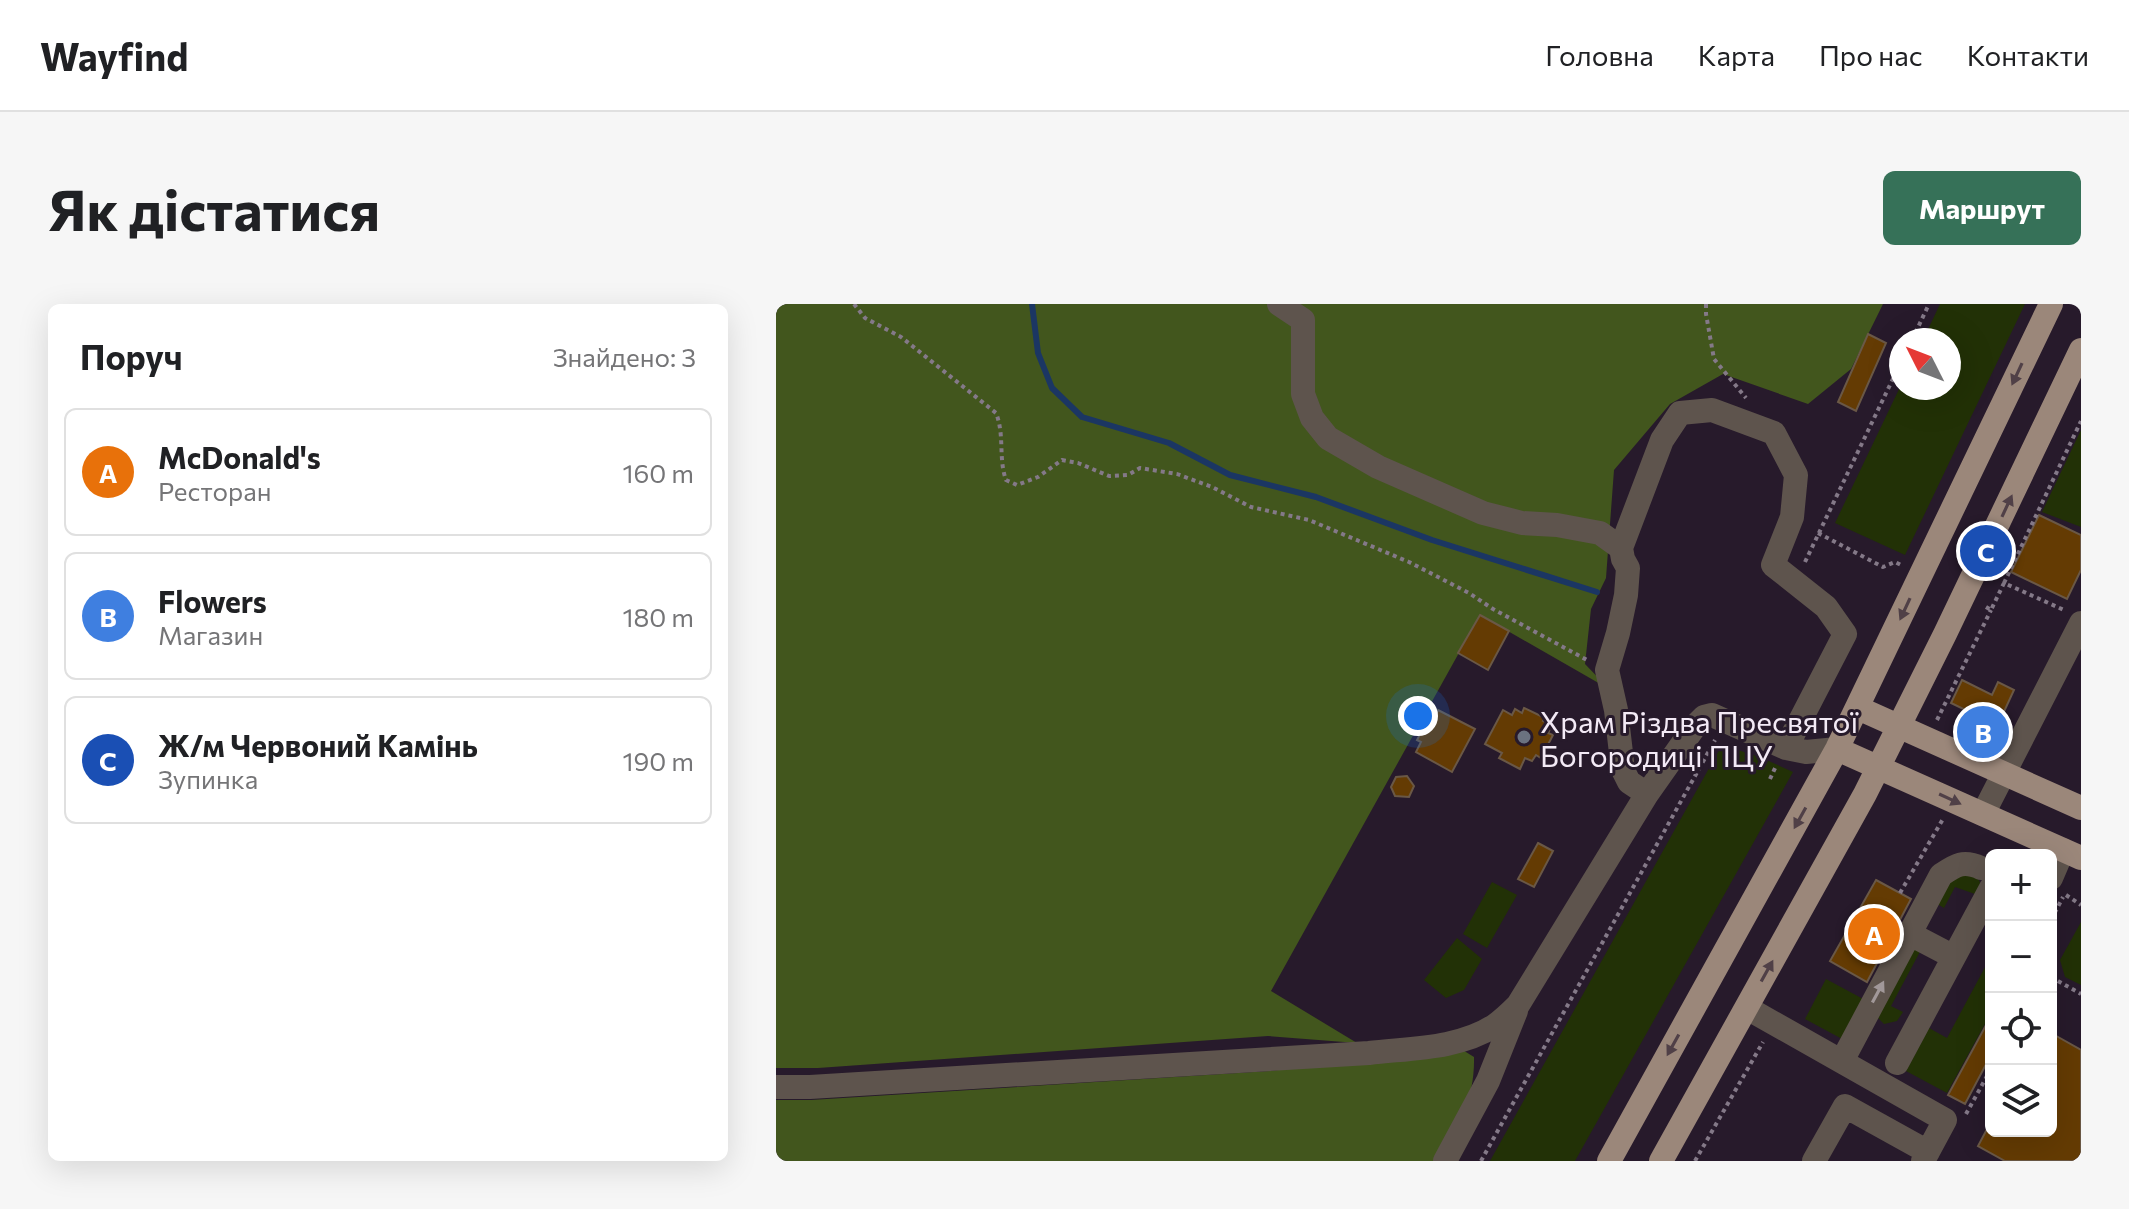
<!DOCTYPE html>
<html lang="uk">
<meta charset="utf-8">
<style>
body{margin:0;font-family:Commissioner,sans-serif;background:#f6f6f6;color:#202124}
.controls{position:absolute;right:24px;bottom:24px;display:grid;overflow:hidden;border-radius:12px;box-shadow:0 8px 32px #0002}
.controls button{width:72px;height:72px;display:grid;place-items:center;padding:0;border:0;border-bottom:2px solid #e0e0e0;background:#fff;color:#202124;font:40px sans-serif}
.compass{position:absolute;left:1113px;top:24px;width:72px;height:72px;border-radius:50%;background:#fff;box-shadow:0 8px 32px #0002;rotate:312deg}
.you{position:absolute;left:642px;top:412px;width:28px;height:28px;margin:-20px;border:6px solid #fff;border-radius:50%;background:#1a73e8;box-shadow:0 0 0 12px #1a73e833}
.badge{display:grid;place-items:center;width:52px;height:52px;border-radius:50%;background:#367158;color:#fff;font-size:26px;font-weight:700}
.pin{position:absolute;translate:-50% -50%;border:4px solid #fff;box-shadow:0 2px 8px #0006}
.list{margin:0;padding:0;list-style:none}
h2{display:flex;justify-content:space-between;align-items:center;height:104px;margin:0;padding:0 32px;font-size:34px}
h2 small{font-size:26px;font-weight:400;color:#757577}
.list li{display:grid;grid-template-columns:52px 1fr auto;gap:24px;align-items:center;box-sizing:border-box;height:128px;margin:0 16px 16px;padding:0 16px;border:2px solid #e0e0e0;border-radius:12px}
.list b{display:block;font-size:30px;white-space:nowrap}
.list p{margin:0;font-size:26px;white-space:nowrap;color:#757577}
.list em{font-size:26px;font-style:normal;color:#757577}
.icon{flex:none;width:44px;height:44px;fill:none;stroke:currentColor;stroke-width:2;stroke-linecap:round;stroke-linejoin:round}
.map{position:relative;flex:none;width:1305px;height:857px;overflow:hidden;border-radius:12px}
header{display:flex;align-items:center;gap:48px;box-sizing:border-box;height:112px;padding:0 40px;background:#fff;border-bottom:2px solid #e0e0e0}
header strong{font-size:38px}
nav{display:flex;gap:44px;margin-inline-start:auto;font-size:28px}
.intro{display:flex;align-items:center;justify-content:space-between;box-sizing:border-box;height:192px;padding:0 48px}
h1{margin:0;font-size:56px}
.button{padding:20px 36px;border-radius:12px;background:#367158;color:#fff;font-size:28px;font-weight:700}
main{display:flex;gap:48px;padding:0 48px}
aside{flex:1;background:#fff;border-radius:12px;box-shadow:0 8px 32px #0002}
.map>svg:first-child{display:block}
.green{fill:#223106}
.forest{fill:#42561d}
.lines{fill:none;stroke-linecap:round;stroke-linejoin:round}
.stream{stroke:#1b3663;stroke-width:6}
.building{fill:#643b03;stroke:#6a5846;stroke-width:2}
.path{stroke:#847988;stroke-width:4;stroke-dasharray:4 4;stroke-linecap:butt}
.minor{stroke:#5e544d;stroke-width:24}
.major{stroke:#9b877a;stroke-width:24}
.oneway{fill:#504047}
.oneway2{fill:#a19899}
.worship-dot{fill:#6b7280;stroke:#271a2b;stroke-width:3}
.labels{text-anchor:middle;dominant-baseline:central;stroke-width:6;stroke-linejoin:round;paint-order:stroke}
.poi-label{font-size:30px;fill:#f3eaf6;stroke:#271a2b;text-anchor:start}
</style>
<header>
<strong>Wayfind</strong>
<nav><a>Головна</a><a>Карта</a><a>Про нас</a><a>Контакти</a></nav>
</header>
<div class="intro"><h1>Як дістатися</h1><a class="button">Маршрут</a></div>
<main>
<aside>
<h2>Поруч<small>Знайдено: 3</small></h2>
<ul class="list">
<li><span class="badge" style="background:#e8710a">A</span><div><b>McDonald's</b><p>Ресторан</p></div><em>160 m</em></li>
<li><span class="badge" style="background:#3f7fe0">B</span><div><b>Flowers</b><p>Магазин</p></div><em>180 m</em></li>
<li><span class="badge" style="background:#1a4fb4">C</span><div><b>Ж/м Червоний Камінь</b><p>Зупинка</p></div><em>190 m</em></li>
</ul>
</aside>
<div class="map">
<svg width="1305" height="857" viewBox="0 0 1305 857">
<rect width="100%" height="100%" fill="#271a2b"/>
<!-- green -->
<path class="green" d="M1164,0H1249L1129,251L1059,219L1125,81V84H1173V36H1147Z
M1305,126V223L1266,208Z
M946,441L984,453L1017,468L799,857H714Z
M1194,569L1203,576L1205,581L1199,590L1179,583L1168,604L1158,598L1169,577Z
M716,578L741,591L711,644L687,630Z
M1305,618V681L1289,673L1284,656Z
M681,634L706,655L688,686L670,694L648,676Z
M1136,638L1146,644L1115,702L1127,708L1121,717L1108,720L1099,711Z
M1215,652V709L1171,789L1130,767L1153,724L1171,734Z
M1050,675L1089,696L1068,736L1029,715Z"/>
<!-- forest -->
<path class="forest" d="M0,0H1107L1075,65L1032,100L947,70L894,100L838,166L830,274L815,305L809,360L833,385L704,311L495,687L581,739L492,732L42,764H0Z
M685,745L698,753C699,793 683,823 664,857H0V796H35L494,767Z"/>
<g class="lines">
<!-- stream -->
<path class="stream" d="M256,0L262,49L276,84L306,113L393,139L454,171L540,193L656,236L821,288"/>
</g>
<!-- building -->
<path class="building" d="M1092,30L1110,39L1080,107L1062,98Z
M1263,211L1305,231V266L1291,295L1235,268Z
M704,311L733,327L712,366L682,349Z
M1186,376L1216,391L1222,378L1238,386L1214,438L1193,428L1200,411L1175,399Z
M748,404L769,414L767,417L776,422L772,429L777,431L765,454L760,451L756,457L749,454L744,465L723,454L726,449L709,440L727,406L736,411L739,405L746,409Z
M662,406L699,425L676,468L640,448L645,438L641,436L654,412L658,414Z
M631,472L638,482L633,493L619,492L615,483L620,473Z
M762,539L777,547L758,583L742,575Z
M1100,576L1135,595L1091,678L1054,657Z
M1215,712V751L1189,800L1172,791Z
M1275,729L1305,746V857H1229L1202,842L1210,827H1275Z"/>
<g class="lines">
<!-- path -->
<path class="path" d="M78,0L89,14L125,33L220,109C229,132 222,153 230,176L241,181L262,173L286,156L302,159L333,172L352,171L364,164L401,170L436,183L475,203L533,216L633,258L693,289L717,305L811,356
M930,0V10L938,55L970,94
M1136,36L1153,0
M1042,229L1107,263L1119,258L1125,261
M1029,258L1125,58
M1228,279L1305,117
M1210,303L1215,306L1228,279L1288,306
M1161,416L1215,306
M994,475L1000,462
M1124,589L1167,515
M1290,591L1305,601
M1275,616L1287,593
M1275,673L1305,690
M1190,810L1215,765
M705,857L939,436
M919,857L987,738"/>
<!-- minor -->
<path class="minor" d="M503,0L527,16V90L536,114L552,134L602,163L707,209L746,219L781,221L824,229L845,244
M871,490L853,478L847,466L840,406L831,366L842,329L850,291L852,264L847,255L845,244L886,136L904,109L936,106L998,129L1020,171L1016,213L997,261L1050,303L1069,330L1010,444
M1207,510L1305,319
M1275,574L1287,546
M1134,630L1178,653
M971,704L1169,816L1147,857
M1066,757L1165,571C1180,561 1187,556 1205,564
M1121,759L1215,584
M0,783H34L593,749C634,744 682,745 718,722C727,716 735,708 742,701L871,490L919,422L928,413L936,411L1010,444L1030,448L1061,445
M669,857L712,777L740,707
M1038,857L1069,802L1152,848"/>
<!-- major -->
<path class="major" d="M1082,404L1305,504
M1061,445L1305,554
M833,857L1061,445L1275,0
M885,857L1089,490L1169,330L1305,46"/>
</g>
<!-- one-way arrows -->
<defs><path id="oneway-solid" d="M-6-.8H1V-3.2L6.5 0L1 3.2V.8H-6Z" transform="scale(2)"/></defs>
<g class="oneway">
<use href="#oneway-solid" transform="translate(1241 70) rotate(115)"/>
<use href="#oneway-solid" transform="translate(1231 202) rotate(-65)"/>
<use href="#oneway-solid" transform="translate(1129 305) rotate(115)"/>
<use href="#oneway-solid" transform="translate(1174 495) rotate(25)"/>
<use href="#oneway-solid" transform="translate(1024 514) rotate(119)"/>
<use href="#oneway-solid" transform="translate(991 667) rotate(-61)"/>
<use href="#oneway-solid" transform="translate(897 741) rotate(119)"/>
</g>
<use class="oneway2" href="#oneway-solid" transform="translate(1102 688) rotate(-62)"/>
<!-- markers -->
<circle class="worship-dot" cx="748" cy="433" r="8"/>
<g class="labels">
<!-- poi labels -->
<g class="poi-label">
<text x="764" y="416">Храм Різдва Пресвятої<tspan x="764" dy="34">Богородиці ПЦУ</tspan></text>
</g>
</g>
</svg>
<div class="controls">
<button>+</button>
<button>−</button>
<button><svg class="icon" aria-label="locate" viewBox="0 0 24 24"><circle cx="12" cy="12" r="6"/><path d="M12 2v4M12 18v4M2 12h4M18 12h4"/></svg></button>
<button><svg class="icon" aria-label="layers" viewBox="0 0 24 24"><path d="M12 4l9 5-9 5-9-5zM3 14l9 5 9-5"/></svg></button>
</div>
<svg class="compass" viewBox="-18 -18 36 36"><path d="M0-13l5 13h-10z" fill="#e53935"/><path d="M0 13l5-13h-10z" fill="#757577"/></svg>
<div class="you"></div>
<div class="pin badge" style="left:1098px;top:630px;background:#e8710a">A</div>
<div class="pin badge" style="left:1207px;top:428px;background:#3f7fe0">B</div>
<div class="pin badge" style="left:1210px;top:247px;background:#1a4fb4">C</div>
</div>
</main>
